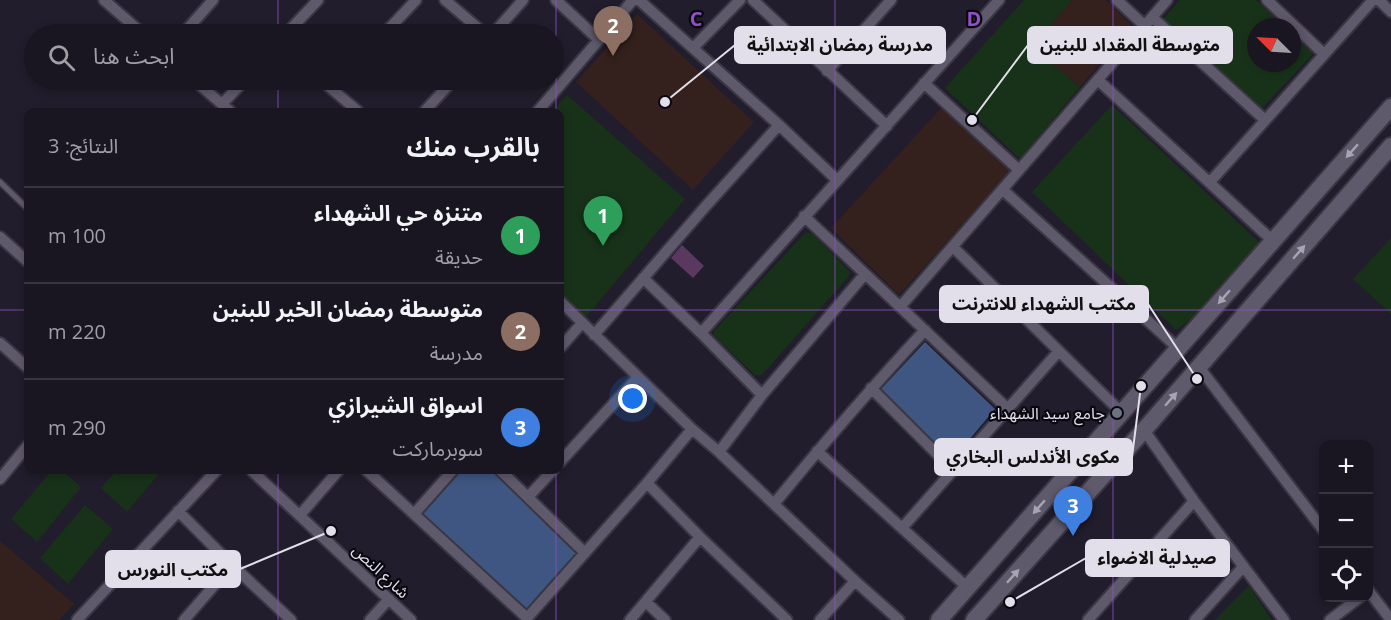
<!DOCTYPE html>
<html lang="ar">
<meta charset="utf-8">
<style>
body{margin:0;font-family:"Open Sans","Noto Sans Arabic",sans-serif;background:#26232e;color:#f1f3f6;direction:rtl}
.controls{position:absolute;right:18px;bottom:18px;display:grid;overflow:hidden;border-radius:12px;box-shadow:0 3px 9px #0003}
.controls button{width:54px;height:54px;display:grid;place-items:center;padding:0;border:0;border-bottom:2px solid #37353f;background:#191621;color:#f1f3f6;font:30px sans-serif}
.compass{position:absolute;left:1247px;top:18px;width:54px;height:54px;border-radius:50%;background:#191621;box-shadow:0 3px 9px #0003;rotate:294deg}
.you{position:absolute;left:633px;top:399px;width:21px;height:21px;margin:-15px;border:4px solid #fff;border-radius:50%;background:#1a73e8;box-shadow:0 0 0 9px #1a73e833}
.badge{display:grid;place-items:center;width:39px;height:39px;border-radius:50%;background:#dd99f3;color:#fff;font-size:20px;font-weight:700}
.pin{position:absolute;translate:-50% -50px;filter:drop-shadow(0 2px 3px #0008)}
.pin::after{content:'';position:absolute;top:32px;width:21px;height:18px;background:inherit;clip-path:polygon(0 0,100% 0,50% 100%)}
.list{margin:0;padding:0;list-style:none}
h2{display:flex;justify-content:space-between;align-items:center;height:78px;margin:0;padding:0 24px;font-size:26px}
h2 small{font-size:20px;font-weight:400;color:#9f9fa5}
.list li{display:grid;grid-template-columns:39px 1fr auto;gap:18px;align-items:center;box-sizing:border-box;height:96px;padding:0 24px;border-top:2px solid #37353f}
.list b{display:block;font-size:22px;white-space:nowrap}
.list p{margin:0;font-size:20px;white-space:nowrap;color:#9f9fa5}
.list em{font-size:20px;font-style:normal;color:#9f9fa5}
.icon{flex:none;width:33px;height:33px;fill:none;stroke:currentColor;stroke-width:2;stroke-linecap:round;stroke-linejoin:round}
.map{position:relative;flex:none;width:1391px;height:620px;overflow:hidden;direction:ltr}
.search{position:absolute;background:#191621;box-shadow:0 3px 9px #0003;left:24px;top:24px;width:540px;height:66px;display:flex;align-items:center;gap:15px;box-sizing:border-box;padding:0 21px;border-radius:33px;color:#9f9fa5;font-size:22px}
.panel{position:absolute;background:#191621;box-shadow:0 3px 9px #0003;left:24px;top:108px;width:540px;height:366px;border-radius:12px;direction:rtl}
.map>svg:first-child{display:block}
.education{fill:#34211d}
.green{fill:#183219}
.water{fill:#3e5681}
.building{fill:#5b385f}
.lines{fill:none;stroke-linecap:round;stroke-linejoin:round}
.lane-casing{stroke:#3a3743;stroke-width:8}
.street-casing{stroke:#3a3743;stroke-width:14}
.secondary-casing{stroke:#3a3743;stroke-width:20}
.lane{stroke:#5f596c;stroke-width:5}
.street{stroke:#5f596c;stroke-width:10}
.secondary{stroke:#5f596c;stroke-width:16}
.oneway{fill:#a7a3b1}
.grid{fill:none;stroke:#9050c8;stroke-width:1.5;stroke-opacity:0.55}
.worship-dot{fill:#6b7280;stroke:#0a080f;stroke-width:2}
.labels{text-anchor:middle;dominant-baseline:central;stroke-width:4.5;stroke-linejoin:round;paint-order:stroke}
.poi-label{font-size:16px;fill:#e2dfea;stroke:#0a080f;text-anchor:end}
.street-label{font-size:16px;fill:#e2dfea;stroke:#0a080f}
.grid-label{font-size:20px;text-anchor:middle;font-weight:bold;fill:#9050c8;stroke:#0a080f;stroke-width:4.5;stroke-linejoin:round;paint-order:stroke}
.leader{fill:none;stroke:#e2dfea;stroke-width:2}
.callout-dot{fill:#e2dfea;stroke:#0a080f;stroke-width:2}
.callout{fill:#e2dfea;stroke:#e2dfea;stroke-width:2}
.callout-label{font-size:18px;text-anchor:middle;font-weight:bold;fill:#111}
</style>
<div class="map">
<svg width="1391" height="620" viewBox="0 0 1391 620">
<rect width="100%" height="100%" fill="#211d2c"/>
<!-- education -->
<path class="education" d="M1072,0H1106L1132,26L1080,87L1032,47Z
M637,14L754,122L693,190L576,82Z
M943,106L1011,170L899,295L831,228Z
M0,541L74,604L59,620H0Z"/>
<!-- green -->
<path class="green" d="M1024,0H1072L1032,47L1080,87L1020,159L945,88Z
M1180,0H1256L1285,27H1256V63H1292V33L1314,53L1262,108L1163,19Z
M567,95L685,199L586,317L560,293V112H552Z
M1112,105L1259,242L1229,291L1176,330L1032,192Z
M806,232L813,234L850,272L848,277L762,375H755L714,336V331Z
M1391,238V314L1353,279Z
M52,470H61L81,487L37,542L11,519Z
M117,470H162L127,512L101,488Z
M85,505L113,529L68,584L40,558Z
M1249,586L1272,620H1215Z"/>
<!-- water -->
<path class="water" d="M925,342L995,409L952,460L881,389Z
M462,470H491L577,554L527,609L423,514Z"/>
<!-- building -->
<path class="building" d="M682,245L704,266L693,278L671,258Z"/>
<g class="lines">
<!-- lane casing -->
<g class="lane-casing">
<path id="lane" d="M0,182L28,209"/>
</g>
<!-- street casing -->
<g class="street-casing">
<path id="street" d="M104,0L143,34
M445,0L485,34
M556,0L599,40
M639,0L779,125L837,180
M753,0L887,126
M1117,0L1145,26
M1267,0L1324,54
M1379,0L1391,12
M1152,17L1265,120
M183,34L213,0
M286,34L318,0
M384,34L416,0
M493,34L523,0
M693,48L740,0
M827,71L891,0
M194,80L231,112
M321,80L359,112
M1098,80L1273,241
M924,83L1019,170
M332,89L342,80
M222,104L245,80
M424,112L453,80
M537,112L633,0
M1210,182L1373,0
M1003,190L1179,349
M804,216L1008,409
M0,237L28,262
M953,247L1122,413
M643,278L701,333
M560,301L692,429L719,452L855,581L899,620
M900,307L1167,0
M594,335L705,207L779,125
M0,343L28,368
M560,348L582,323
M1199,367L1324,531
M871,388L953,470
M762,395L701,333L999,0
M1144,430L1194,501L1284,620
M817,451L968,588
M719,452L762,395L865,274
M560,462L638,377
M251,470L411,620
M366,470L527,618L647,483L692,429
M500,470L585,553
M0,479L28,445
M647,483L700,537L787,620
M528,497L553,470
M774,504C823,444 873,386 925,330
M178,511L232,565L291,620
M414,514L453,470
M300,515L339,470
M902,528L1059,351
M1368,590L1391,620
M646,602L665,620
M77,620L217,470
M184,620L232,565
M370,620L389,599
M630,620L700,537
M820,620L855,581
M1088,620L1194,501
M1195,620L1243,567
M1330,620L1359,598"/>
</g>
<!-- secondary casing -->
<g class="secondary-casing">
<path id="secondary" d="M939,620L1391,107
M974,620L1144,430L1391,146"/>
</g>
<!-- lane -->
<use href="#lane" class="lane"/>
<!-- street -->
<use href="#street" class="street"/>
<!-- secondary -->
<use href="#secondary" class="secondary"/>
</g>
<!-- one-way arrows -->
<defs><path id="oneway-solid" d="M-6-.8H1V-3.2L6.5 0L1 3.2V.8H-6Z" transform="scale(1.5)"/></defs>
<g class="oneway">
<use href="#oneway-solid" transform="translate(1352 151) rotate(131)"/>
<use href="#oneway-solid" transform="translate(1299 252) rotate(-49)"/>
<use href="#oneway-solid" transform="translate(1224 297) rotate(131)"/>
<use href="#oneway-solid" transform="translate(1171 399) rotate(-49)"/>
<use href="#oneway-solid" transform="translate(1039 507) rotate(131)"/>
<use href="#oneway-solid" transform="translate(1013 576) rotate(-48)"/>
</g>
<!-- grid -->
<path class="grid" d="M278,0V34M556,0V112M835,0V620M1113,0V620M278,80V112M0,310H28M560,310H1391M278,470V620M556,470V620"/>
<!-- markers -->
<circle class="worship-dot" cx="1117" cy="413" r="6"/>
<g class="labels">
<!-- poi labels -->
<g class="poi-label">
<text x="1105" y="413">جامع سيد الشهداء</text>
</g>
<!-- street labels -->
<g class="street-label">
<text transform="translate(381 571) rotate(43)">شارع النص</text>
</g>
</g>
<g class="grid-label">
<text x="696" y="26">C</text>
<text x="974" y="26">D</text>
</g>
<!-- callouts -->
<path class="leader" d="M972 120L1028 45M665 102L735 45M1197 379L1148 304M1141 386L1132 457M1010 602L1086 558M331 531L240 569"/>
<g class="callout-dot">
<circle cx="972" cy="120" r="6"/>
<circle cx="665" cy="102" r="6"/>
<circle cx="1197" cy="379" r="6"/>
<circle cx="1141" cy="386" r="6"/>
<circle cx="1010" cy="602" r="6"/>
<circle cx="331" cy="531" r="6"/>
</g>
<g class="callout">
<rect x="1028" y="27" width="204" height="36" rx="6"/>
<rect x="735" y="27" width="210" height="36" rx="6"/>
<rect x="940" y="286" width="208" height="36" rx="6"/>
<rect x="935" y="439" width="197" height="36" rx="6"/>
<rect x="1086" y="540" width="143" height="36" rx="6"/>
<rect x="106" y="551" width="134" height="36" rx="6"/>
</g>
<g class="callout-label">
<text x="1130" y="51">متوسطة المقداد للبنين</text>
<text x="840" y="51">مدرسة رمضان الابتدائية</text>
<text x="1044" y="310">مكتب الشهداء للانترنت</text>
<text x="1033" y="463">مكوى الأندلس البخاري</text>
<text x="1157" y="564">صيدلية الاضواء</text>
<text x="173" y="576">مكتب النورس</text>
</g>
</svg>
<div class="controls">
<button>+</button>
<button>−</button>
<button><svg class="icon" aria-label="locate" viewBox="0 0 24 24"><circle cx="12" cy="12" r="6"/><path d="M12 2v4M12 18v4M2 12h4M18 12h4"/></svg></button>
</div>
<svg class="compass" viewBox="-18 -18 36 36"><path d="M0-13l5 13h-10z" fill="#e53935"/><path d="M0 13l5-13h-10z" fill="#9f9fa5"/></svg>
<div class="you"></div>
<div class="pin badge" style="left:603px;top:246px;background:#2e9e5b">1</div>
<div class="pin badge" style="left:613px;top:56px;background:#8d6e63">2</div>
<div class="pin badge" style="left:1073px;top:536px;background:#3f7fe0">3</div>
<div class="search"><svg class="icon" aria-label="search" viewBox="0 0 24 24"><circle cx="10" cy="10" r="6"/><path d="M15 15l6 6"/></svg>ابحث هنا</div>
<section class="panel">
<h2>بالقرب منك<small>النتائج: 3</small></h2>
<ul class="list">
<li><span class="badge" style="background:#2e9e5b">1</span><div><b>متنزه حي الشهداء</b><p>حديقة</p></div><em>100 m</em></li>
<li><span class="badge" style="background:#8d6e63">2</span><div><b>متوسطة رمضان الخير للبنين</b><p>مدرسة</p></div><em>220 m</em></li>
<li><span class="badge" style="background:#3f7fe0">3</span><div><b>اسواق الشيرازي</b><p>سوبرماركت</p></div><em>290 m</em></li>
</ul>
</section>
</div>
